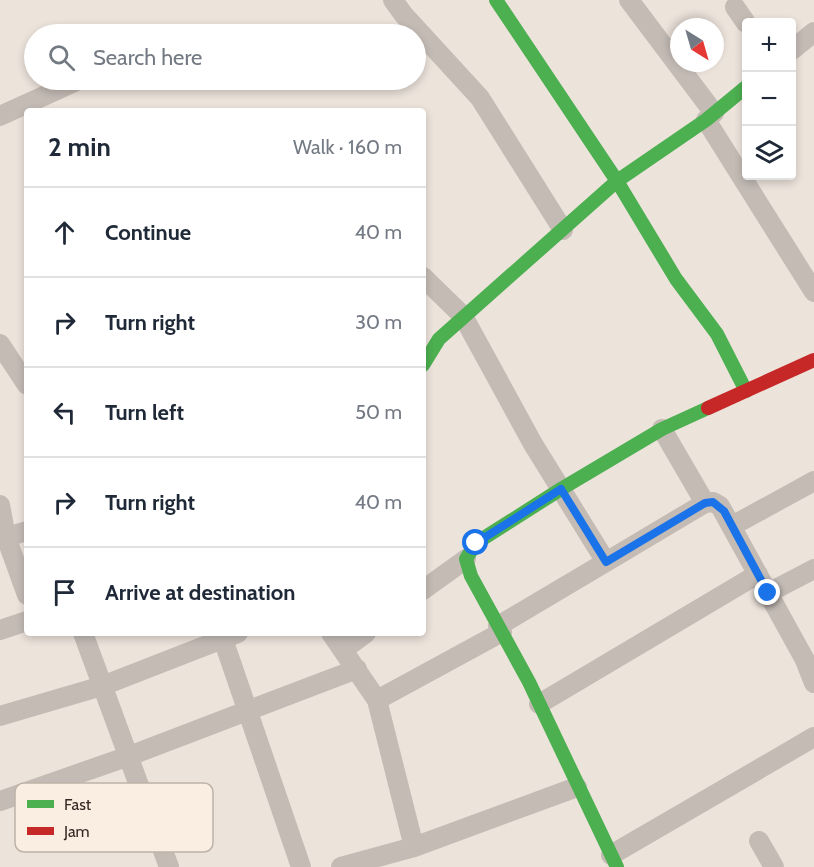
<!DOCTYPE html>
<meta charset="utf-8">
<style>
body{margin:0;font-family:Cabin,sans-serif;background:#f2f2f3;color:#1f2937}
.controls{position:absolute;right:18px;top:18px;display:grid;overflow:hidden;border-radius:6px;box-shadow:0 3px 9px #0003}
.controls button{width:54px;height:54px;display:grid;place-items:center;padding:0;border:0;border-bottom:2px solid #e0e1e3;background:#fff;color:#1f2937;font:30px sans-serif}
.compass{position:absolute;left:670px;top:18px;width:54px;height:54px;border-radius:50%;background:#fff;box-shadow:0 3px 9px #0003;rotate:143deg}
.stop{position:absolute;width:18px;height:18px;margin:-14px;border:4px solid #1a73e8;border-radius:50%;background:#fff}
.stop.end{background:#1a73e8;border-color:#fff;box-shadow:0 2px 6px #0008}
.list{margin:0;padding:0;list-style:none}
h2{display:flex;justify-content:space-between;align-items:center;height:78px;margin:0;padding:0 24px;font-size:26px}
h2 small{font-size:20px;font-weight:400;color:#747a83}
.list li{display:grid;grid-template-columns:39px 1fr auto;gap:18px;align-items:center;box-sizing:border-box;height:90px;padding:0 24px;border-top:2px solid #e0e1e3}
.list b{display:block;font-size:22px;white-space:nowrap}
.list em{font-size:20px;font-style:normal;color:#747a83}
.icon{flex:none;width:33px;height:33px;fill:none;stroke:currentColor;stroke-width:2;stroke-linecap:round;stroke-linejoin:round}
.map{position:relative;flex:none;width:814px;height:867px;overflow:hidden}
.search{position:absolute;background:#fff;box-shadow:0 3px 9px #0003;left:24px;top:24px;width:402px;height:66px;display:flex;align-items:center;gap:15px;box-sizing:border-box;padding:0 21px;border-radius:33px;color:#747a83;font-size:22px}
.panel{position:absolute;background:#fff;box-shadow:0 3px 9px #0003;left:24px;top:108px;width:402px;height:528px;border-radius:6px}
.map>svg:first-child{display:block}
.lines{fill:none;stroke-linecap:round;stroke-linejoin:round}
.street{stroke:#c4bbb5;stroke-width:20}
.fast{stroke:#4caf50;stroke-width:14}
.jam{stroke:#c62828;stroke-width:14}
.route{stroke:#1a73e8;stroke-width:8}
.key{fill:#faede1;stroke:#bfb2a8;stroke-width:1.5}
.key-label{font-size:16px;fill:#342824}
</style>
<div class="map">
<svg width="814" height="867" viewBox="0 0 814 867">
<rect width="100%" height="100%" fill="#ece3db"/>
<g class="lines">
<!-- street -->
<path class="street" d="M393,0L403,14L480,98L563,230
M629,0L714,113
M735,7L746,23
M792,50L814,32
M0,116L79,80
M706,120L814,292
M423,277L463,316L533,444L606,562L498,626
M0,344L27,385
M662,429L705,503
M0,505L6,537L27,595
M732,526L814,481
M0,539L27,531
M606,562L705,503L713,502L720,506L805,660L814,683
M423,590L466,559
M768,593L814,569
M0,630L27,621
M83,633L169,867
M331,633L377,700L502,632
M223,639L301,867
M343,650L366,633
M377,700L414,847
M539,704L758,574
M0,716L102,686L238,633
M0,801L129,756L357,669
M759,841L774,867
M611,855L814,737
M341,867L414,847L577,787"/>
<!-- fast -->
<path class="fast" d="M496,0L617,181L676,279L717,334L746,391
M423,365L439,339L617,181L706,120L746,87
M617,867L529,682L471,576L466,559L476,543L561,489L662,429L708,408"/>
<!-- jam -->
<path class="jam" d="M708,408L814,360"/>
</g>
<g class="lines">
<!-- route -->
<path class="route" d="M476,543L561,489L606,562L705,503L713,502L724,511L768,593"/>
</g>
<!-- legend -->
<rect x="15" y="783" width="198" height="69" rx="9" class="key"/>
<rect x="27" y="800" width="27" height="8" fill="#4caf50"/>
<rect x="27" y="827" width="27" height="8" fill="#c62828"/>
<g class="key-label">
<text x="64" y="810">Fast</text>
<text x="64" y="837">Jam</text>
</g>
</svg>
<div class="controls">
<button>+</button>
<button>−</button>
<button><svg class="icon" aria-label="layers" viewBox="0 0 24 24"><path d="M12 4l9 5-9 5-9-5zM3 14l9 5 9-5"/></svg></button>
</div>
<svg class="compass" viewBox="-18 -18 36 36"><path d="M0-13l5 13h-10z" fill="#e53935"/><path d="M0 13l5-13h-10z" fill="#747a83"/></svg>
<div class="stop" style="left:476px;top:543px"></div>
<div class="stop end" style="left:768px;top:593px"></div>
<div class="search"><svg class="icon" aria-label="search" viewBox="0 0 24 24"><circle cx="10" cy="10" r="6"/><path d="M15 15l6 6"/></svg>Search here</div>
<section class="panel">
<h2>2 min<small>Walk · 160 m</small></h2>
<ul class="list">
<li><svg class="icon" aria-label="ahead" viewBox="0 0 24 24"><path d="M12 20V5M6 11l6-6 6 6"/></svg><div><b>Continue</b></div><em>40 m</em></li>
<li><svg class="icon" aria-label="right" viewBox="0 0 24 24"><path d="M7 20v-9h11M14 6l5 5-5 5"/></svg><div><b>Turn right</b></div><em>30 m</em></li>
<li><svg class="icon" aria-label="left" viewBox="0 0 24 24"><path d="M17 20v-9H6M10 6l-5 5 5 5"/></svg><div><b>Turn left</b></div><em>50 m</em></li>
<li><svg class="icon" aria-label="right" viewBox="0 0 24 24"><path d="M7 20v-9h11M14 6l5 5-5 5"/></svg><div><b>Turn right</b></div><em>40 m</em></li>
<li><svg class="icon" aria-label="arrive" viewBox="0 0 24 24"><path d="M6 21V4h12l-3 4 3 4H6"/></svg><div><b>Arrive at destination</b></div></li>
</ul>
</section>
</div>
